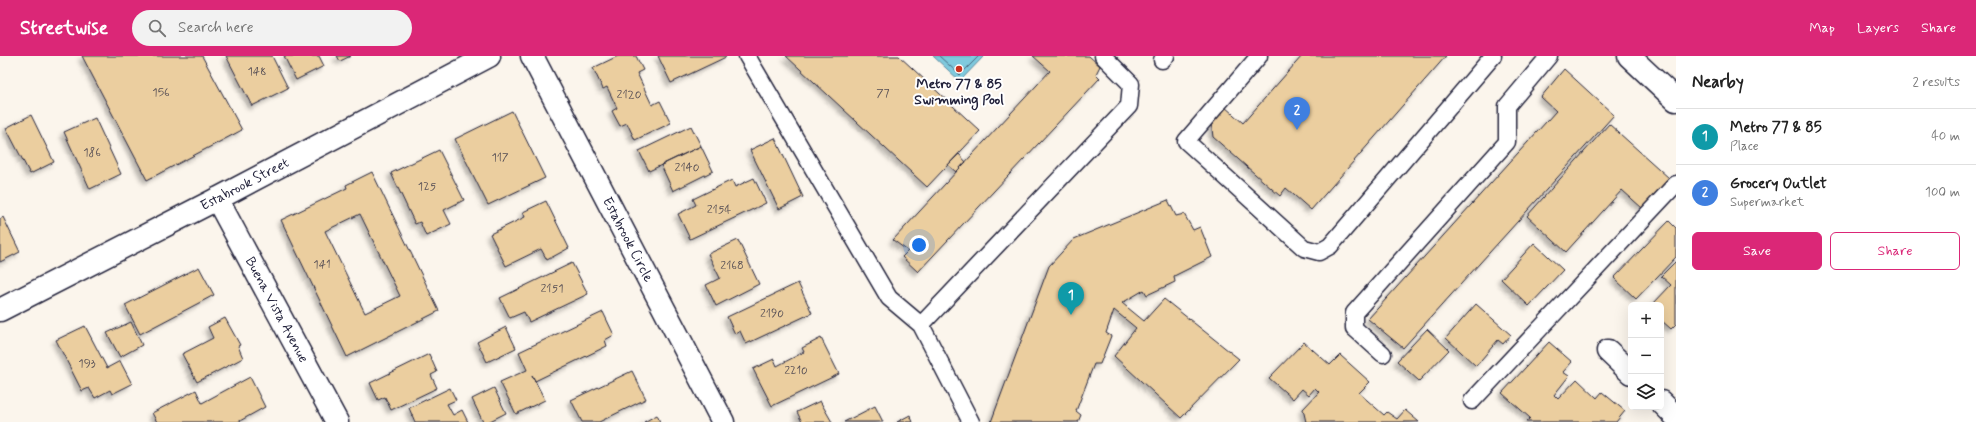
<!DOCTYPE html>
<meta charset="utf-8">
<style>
body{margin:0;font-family:Mynerve,sans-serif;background:#f2f2f2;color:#222}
.controls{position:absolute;right:12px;bottom:12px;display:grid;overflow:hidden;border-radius:6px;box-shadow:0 4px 16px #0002}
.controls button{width:36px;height:36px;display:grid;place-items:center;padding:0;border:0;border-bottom:1px solid #e0e0e0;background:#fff;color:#222;font:20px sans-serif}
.you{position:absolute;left:919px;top:189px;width:14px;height:14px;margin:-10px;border:3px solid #fff;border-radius:50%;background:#1a73e8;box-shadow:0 0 0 6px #1a73e833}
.badge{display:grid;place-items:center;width:26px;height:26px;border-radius:50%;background:#db2777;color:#fff;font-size:13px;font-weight:700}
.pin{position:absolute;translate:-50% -33px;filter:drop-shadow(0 1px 2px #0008)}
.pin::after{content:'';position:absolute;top:21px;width:14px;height:12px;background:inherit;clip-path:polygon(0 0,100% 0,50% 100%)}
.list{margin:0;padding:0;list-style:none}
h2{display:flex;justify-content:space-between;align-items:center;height:52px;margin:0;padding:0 16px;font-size:17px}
h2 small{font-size:13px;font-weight:400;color:#767676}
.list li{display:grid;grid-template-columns:26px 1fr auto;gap:12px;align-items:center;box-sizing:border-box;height:56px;padding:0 16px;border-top:1px solid #e0e0e0}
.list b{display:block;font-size:15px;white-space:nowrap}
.list p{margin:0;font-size:13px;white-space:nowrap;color:#767676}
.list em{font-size:13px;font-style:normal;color:#767676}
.actions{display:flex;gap:8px;padding:12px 16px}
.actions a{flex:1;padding:9px 0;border:1px solid #db2777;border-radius:6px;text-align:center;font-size:14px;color:#db2777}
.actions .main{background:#db2777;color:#fff}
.icon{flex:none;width:22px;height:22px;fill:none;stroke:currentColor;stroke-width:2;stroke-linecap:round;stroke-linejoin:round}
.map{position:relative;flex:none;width:1676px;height:366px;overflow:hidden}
header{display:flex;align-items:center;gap:24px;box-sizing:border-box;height:56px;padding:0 20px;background:#db2777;color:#fff}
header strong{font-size:19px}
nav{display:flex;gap:22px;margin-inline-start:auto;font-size:14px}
.search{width:280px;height:36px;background:#f2f2f2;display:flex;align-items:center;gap:10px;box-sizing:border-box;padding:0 14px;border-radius:22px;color:#767676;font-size:15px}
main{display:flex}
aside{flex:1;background:#fff}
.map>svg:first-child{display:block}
.water{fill:#7fcade;stroke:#5a879d}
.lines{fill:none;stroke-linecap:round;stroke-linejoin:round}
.shore{stroke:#47657c;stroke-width:1}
.building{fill:#ebce9f;stroke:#22223b;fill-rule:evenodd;filter:url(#shadow)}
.service-casing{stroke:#22223b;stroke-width:19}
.minor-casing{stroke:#22223b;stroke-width:25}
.primary-casing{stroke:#22223b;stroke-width:25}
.service{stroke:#fff;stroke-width:16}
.minor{stroke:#fff;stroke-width:22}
.primary{stroke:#fff;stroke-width:22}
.poi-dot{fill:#c8321e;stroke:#fff;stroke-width:1.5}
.labels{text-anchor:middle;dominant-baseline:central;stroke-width:4;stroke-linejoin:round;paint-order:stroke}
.number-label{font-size:12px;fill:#544d54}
.poi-label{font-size:14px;font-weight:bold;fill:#22223b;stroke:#fff}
.street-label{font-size:14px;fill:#22223b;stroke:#fff}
</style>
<header>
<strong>Streetwise</strong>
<div class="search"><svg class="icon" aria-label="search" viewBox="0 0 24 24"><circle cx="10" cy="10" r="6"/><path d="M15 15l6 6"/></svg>Search here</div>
<nav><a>Map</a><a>Layers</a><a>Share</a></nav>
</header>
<main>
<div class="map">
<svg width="1676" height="366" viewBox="0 0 1676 366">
<defs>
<filter id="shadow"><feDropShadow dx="-3.5" dy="3.5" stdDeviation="2" flood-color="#0004"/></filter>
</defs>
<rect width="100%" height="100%" fill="#fbf5ec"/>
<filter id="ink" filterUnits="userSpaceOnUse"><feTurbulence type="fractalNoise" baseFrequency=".025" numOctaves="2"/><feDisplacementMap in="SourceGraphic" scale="8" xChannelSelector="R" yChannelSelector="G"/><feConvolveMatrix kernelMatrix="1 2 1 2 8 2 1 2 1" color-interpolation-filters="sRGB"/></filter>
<g filter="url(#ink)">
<!-- water -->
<path class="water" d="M933,0H984L960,25Z"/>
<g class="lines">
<!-- shore -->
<path class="shore" d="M939,0L960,19L979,0"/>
</g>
<!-- building -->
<path class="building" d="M82,0H202L242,74L147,124Z
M226,0H272L288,32L252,50Z
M284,0H319L324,10L296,24Z
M337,0H351L340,5Z
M618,0H636L643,14L637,17L652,49L660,45L671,67L635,84L627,67L620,70L612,55L617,52L607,31L603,33L593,12Z
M658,0H725L726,1L671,27Z
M786,0H899L980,75L927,131Z
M1033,0H1089L1100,10L1096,18L1100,22L918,216L902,201L908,195L893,184L1050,15Z
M1302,0H1446L1311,154L1286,132L1280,140L1213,81L1211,65L1224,50L1243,67Z
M1564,13L1614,59L1403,292L1368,263L1556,55L1541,41Z
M512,55L545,122L488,149L455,83Z
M31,59L54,106L30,118L6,72Z
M95,62L121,118L90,133L64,76Z
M1609,68L1669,122L1642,152L1622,134L1566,196L1527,160Z
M691,70L701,90L649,115L639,95Z
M775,82L803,141L779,153L750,94Z
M701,90L713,115L673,135L661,109Z
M439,94L464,144L444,154L451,168L426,180L420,166L415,168L391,117Z
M959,98L966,106L956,116L948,109Z
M372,116L439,255L347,301L281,164L347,132L346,129ZM360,158L400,240L365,257L325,175Z
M754,122L766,147L690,183L678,158L696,149L693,143L732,124L735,131Z
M1168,144L1176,160L1184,158L1193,174L1200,171L1212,201L1174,220L1175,226L1147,239L1144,234L1122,247L1144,265L1164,243L1239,303L1181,362L1114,300L1136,272L1114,254L1106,277L1111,280L1100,308H1094L1076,355L1081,359L1078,366H991L1049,210L1074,183Z
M546,145L569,192L547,204L541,193L506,210L490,178L525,161L523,156Z
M3,161L20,196L0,206V163Z
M1669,165L1676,172V201L1636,243L1614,222Z
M738,184L759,228L716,250L706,229L720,222L708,198Z
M1534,187L1563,214L1529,250L1501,223Z
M1676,205V268L1671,273L1661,264V249H1652L1671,229L1661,220Z
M572,207L588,238L529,266L524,256L510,262L500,242Z
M199,211L214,239L140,278L125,249Z
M798,227L812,257L746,288L740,275L735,278L727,261Z
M1476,248L1511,279L1503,288L1498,284L1476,310L1446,282Z
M603,256L614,279L605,284L607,290L535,325L532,319L545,344L516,358L500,326L527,314L519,296Z
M225,262L240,289L238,290L243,302L197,326L182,298L213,282L208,271Z
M131,266L142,289L120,301L107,277Z
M85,270L107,312L120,305L132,328L112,338L110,334L95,342L89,332L82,335L56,284Z
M506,271L516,292L487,306L477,286Z
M1427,273L1449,294L1419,325L1397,305Z
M821,282L839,318L772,350L753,313L774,303L777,310L804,296L802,292Z
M1304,286L1330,309L1340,299L1370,326L1359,337L1384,359L1387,356L1397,363L1405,354L1419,366H1306L1303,353L1319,336L1315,332L1309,339L1302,333L1293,343L1269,322Z
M1549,286L1572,306L1563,316L1569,320L1554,339L1558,343L1577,323L1597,342L1602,336L1625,355L1616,366H1526L1530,362L1502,337Z
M429,298L437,316L431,319L437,332L391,354L385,341L378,344L370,327Z
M632,315L646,343L599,366H582L571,344Z
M250,321L265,351L238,366H157L152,357L196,334L202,347Z
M450,332L456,344L447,348L453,359L462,354L468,366H415L409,352Z
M494,332L506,357L488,366H483L472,343Z
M820,345L832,366H802L797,356Z
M875,350L883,366H844Z
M657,359L660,366H644Z
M910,359L913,366H897Z"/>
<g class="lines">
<!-- service casing -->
<g class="service-casing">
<path id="service" d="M747,0L889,242L921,269L971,366
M1259,0L1186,85L1304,192L1319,196L1330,190L1493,0
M1162,4L1166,0
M921,269L1129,50L1131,28L1103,0
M1383,298L1354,272V257L1507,86V50L1549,0
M1472,345L1676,128"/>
</g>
<!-- minor casing -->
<g class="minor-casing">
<g id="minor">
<path id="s1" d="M532,0L723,366"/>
<path id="s2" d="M217,143L337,366"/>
<path id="s3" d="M0,254L217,143L489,0"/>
<path d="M1608,295L1631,317"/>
<path d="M1661,346L1676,361"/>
</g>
</g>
<!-- primary casing -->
<g class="primary-casing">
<path id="primary" d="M1629,0L1676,44"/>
</g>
<!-- service -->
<use href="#service" class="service"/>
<!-- minor -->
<use href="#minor" class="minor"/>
<!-- primary -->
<use href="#primary" class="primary"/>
</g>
</g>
<!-- markers -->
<circle class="poi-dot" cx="959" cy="13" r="4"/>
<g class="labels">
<!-- number labels -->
<g class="number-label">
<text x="257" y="16">148</text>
<text x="161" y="37">156</text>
<text x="883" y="38">77</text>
<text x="629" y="39">2120</text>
<text x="92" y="97">186</text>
<text x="500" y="102">117</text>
<text x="687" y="112">2140</text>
<text x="427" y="131">125</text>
<text x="719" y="154">2154</text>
<text x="322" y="209">141</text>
<text x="732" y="210">2168</text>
<text x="552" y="233">2151</text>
<text x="772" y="258">2190</text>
<text x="87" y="308">193</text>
<text x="796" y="315">2210</text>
</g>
<!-- poi labels -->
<g class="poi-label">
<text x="959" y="28">Metro 77 &amp; 85<tspan x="959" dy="16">Swimming Pool</tspan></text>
</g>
<!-- street labels -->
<g class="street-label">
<text stroke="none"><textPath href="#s3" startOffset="275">Estabrook Street</textPath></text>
<text stroke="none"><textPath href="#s1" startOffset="207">Estabrook Circle</textPath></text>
<text stroke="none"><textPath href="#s2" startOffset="126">Buena Vista Avenue</textPath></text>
</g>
</g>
</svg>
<div class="controls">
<button>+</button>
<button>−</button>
<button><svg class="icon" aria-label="layers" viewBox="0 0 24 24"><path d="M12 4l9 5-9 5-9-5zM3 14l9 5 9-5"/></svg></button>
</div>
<div class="you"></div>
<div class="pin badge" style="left:1071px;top:259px;background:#0f9aa8">1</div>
<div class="pin badge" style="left:1297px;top:74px;background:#3f7fe0">2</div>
</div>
<aside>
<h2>Nearby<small>2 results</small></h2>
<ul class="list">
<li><span class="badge" style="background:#0f9aa8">1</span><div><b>Metro 77 &amp; 85</b><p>Place</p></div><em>40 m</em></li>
<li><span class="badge" style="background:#3f7fe0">2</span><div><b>Grocery Outlet</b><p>Supermarket</p></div><em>100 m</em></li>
</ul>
<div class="actions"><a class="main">Save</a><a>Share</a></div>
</aside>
</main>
